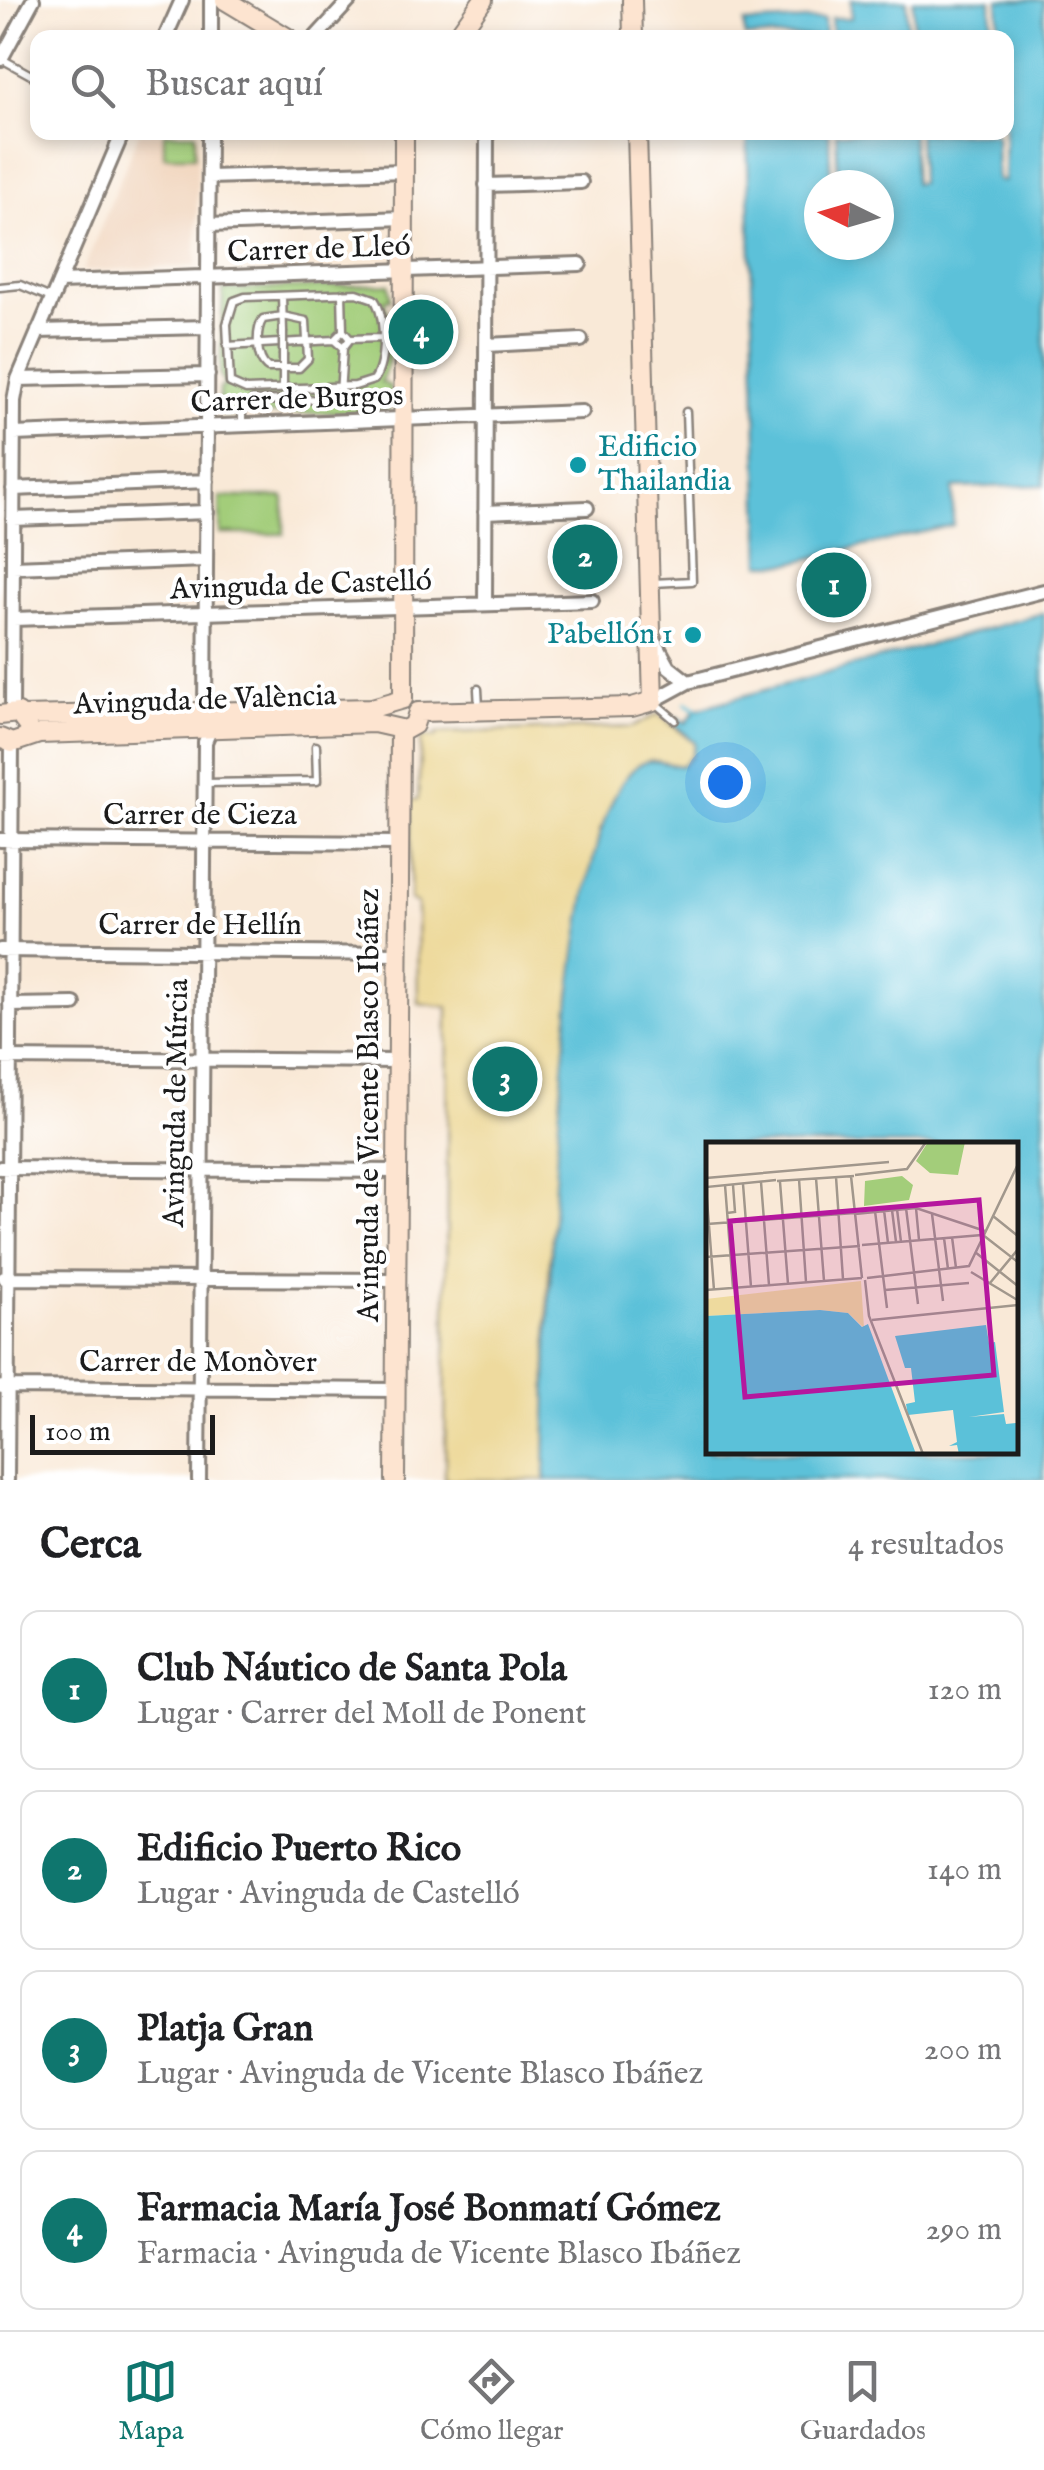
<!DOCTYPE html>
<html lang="es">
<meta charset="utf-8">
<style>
body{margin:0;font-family:"IM FELL English",serif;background:#f2f2f2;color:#202124}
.compass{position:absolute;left:804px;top:170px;width:90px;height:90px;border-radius:50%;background:#fff;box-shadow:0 5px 15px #0003;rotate:275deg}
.scale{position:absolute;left:30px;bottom:25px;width:185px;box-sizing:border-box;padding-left:10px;border:5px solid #1c1c1c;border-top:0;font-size:28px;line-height:35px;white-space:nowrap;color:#1c1c1c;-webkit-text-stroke:8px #fff;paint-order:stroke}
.you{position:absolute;left:725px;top:782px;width:35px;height:35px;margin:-25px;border:8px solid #fff;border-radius:50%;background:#1a73e8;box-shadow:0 0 0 15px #1a73e833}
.badge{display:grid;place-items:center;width:65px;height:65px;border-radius:50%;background:#0f766e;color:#fff;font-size:32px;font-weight:700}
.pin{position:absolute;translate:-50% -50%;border:5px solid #fff;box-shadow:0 2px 10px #0006}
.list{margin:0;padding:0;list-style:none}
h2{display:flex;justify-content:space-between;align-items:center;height:130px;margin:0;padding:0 40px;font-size:42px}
h2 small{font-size:32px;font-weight:400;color:#757577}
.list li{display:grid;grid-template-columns:65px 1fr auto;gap:30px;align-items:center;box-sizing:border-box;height:160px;margin:0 20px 20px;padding:0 20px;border:2px solid #e0e0e0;border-radius:20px}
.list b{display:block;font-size:38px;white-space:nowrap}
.list p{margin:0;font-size:32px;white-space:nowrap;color:#757577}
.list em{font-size:32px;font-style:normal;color:#757577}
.icon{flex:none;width:55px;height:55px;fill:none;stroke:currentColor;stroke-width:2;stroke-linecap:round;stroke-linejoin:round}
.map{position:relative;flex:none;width:1044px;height:1480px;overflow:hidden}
.search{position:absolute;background:#fff;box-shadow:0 5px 15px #0003;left:30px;right:30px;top:30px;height:110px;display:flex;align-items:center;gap:25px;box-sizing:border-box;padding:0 35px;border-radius:20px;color:#757577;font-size:38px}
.sheet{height:850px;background:#fff}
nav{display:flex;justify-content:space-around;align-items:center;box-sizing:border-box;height:140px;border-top:2px solid #e0e0e0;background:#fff;font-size:28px;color:#757577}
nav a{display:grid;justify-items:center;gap:5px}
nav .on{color:#0f766e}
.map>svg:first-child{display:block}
.built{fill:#f1d5bd}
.green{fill:#a3cd7a;stroke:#60744b;stroke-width:2.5}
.sand{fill:#eeda9e;stroke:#857b5d;stroke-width:2.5}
.water{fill:#5bc1d9;stroke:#3c6e7a;stroke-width:2.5;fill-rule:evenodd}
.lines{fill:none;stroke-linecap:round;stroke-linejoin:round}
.stream{stroke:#5bc1d9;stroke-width:4}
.lane-casing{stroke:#8a827a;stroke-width:11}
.street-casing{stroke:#8a827a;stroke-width:18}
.secondary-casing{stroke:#8a827a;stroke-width:22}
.lane{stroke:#fff;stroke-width:6}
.street{stroke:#fff;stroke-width:12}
.secondary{stroke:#fde4d0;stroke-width:18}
.lane-bridge-casing{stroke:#8a827a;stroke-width:11;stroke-linecap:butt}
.lane-bridge{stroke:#fff;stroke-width:6}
.culture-dot{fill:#0f9aa8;stroke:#fff;stroke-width:4}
.labels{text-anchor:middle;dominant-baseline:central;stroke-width:8;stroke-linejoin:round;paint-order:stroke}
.street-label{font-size:30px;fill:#1c1c1c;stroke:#fff}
.culture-label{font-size:30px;fill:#0d838f;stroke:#fff;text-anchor:start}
.inset-road{fill:none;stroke:#a1978c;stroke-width:2.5}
.view{fill:#b5179e;fill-opacity:0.15;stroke:#b5179e;stroke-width:5}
.inset-edge{fill:none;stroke:#1c1c1c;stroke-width:5}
</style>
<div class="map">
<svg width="1044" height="1480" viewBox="0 0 1044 1480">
<rect width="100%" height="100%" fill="#fff"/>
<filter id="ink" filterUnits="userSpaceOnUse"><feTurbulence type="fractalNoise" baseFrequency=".01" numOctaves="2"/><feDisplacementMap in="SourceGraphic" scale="20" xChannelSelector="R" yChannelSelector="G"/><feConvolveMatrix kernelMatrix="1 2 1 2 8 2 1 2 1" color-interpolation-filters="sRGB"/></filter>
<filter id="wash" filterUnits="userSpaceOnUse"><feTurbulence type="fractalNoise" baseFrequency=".0048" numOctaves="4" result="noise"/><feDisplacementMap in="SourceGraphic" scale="40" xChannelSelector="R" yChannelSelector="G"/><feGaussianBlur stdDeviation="2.25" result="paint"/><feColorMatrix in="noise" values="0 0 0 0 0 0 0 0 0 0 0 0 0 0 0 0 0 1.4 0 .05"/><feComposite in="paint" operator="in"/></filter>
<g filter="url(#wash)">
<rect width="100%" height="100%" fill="#f9e9d7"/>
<!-- built -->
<path class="built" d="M139,133H198L196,266L83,271Z"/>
<!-- green -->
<path class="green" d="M164,133H195V156H164Z
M389,284L391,299L384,301C393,327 393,357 381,382L390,386L389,411L254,415V409H238L237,415L224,416L219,412L220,388L225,386L220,375L223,290Z
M220,497H284V534H220Z"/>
<!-- sand -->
<path class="sand" d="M658,714L695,743L692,756L681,766L650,760L600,830L570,994L548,1287L545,1480H445L448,1007L418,1003L417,904L410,900L411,800L418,799L421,737H436L437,733L633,727Z"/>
<!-- water -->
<path class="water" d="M851,0H906L908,37H832L831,18H851Z
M913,0H991L992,37H914Z
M998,0H1044V485L953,488V525L787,564H761L747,133H829L831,185H819V245H879V185H838L836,133H912L914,184L920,183L918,133H996L997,180L1004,181L1006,38L999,37Z
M824,19L825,37H745L744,23Z
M1044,613V1480H545C547,1363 553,826 637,766C651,756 666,765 681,766L692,756L695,743L674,723L677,717L686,723L696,709ZM709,1145H1016V1452H709Z"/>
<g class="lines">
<!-- stream -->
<path class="stream" d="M686,703L696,709"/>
</g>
</g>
<g filter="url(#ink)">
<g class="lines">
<!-- lane casing -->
<g class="lane-casing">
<path id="lane" d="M0,58L38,79
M0,287L20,285L51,298
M342,293L343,331
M357,293L374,299C386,316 386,363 374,380L355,386L246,390L230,383L227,324L234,301L245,297Z
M282,296L283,331
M283,316L306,321L308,359L299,368H268C256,360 255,331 263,319Z
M350,339L381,338
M227,346L334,340L343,348L350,339L343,331L334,340
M283,389V356
M242,426V410L252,401L326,399L340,394L343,348
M653,583L692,581L686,412
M478,689L479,708
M654,702L675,720
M205,783L317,781L316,746"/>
</g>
<!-- street casing -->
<g class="street-casing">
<path id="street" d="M211,0V38
M165,38L182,0
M315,38L350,0
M1,59L33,0
M209,177L405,171
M486,185L581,182
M209,225L405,218
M59,282L580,264
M38,331L208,327
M487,345L581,340
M18,379L208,375
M14,434L582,412
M13,489L207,481
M485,512L587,508
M13,519L207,512
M13,567L206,560
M485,603L487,132
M13,619L592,601
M653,638L669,667L688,682
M653,701L688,682L1044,591
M12,712L14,401L18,379L123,132
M205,714L209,132
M0,840L399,843
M0,950L399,954
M10,1005L74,1004
M0,1058L398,1061
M0,1168L397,1171
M4,1278L396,1280
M2,1387L396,1390
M7,1480L12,743
M199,1480L205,742L211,728"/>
</g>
<!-- secondary casing -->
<g class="secondary-casing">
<path id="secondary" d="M225,0L288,38
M632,0L633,38
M456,38L483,0
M403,699L404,132
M418,712L632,707L653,701L637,132
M0,715L18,713L27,725
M22,716L372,708L403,699
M0,738L12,743L39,734L374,723L405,730L414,725L418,712
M395,1480L400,730"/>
</g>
<!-- lane -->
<use href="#lane" class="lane"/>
<!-- street -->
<use href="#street" class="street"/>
<!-- secondary -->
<use href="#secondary" class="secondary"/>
<!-- lane-bridge casing -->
<g class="lane-bridge-casing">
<path id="lane-bridge" d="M283,356V331"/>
</g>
<!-- lane-bridge -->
<use href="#lane-bridge" class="lane-bridge"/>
</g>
</g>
<!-- markers -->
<g class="culture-dot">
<circle cx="578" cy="465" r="10"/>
<circle cx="693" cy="635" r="10"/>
</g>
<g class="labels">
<!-- street labels -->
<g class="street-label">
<text transform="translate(319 250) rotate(-2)">Carrer de Lleó</text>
<text transform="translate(297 400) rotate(-2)">Carrer de Burgos</text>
<text transform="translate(301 586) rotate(-2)">Avinguda de Castelló</text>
<text transform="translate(205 701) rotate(-2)">Avinguda de València</text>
<text x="200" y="816">Carrer de Cieza</text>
<text x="200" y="926">Carrer de Hellín</text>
<text transform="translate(177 1103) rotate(-89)">Avinguda de Múrcia</text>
<text transform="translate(370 1105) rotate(-90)">Avinguda de Vicente Blasco Ibáñez</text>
<text x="198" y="1363">Carrer de Monòver</text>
</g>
<!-- culture labels -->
<g class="culture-label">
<text x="598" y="448">Edificio<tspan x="598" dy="34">Thailandia</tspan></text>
<text x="673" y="635" text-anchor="end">Pabellón 1</text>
</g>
</g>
<!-- overview -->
<g transform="translate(706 1142)">
<rect width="312" height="312" fill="#f9e9d7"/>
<path d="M222,0H259L252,33L224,31L210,19ZM196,34L207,43L203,58L158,64L159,39Z" fill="#a3cd7a"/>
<path d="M155,139L158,186L142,171L114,168L0,174V157Z" fill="#eeda9e"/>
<path d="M114,168L142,171L156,185L162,182L210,312H0V174ZM280,183L283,201L289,200L298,270L263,275L298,272L300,282L310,281L312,266V312H253L251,303L243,304L251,300L247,268L202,273L200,262L209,260L205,226H199L189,194Z" fill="#5bc1d9"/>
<path class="inset-road" d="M149,33L201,27L220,0M145,34L156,136M130,35L137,137M0,36L183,20M110,36L118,139M93,37L100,140M71,39L148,34M55,40L63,143M74,40L82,142M37,42L45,145M19,43L27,146M200,66L212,162M210,66L213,98M191,67L195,100M178,68L182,101M186,68L190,100M169,69L181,166M21,71L29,70L27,43M149,72L210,66L279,89M226,72L237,159M287,74L313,95M1,82L148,71M277,93L313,121M246,95L250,126M238,96L242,127M156,103L276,93M269,110L313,145M0,115L154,104M265,130L313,159M161,136L263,124L313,20M159,138L163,174L217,312M284,141L313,106M0,148L156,136M8,148L0,45L70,38M179,148L263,141M166,178L313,163"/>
<path class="view" d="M273,58L288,233L39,255L24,79Z"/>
<rect width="312" height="312" class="inset-edge"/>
</g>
</svg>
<svg class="compass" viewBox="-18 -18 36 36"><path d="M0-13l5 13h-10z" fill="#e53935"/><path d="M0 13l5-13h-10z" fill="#757577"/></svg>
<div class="scale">100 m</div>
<div class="you"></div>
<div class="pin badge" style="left:834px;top:585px">1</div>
<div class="pin badge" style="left:585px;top:557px">2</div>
<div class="pin badge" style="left:505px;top:1079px">3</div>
<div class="pin badge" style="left:421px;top:332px">4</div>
<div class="search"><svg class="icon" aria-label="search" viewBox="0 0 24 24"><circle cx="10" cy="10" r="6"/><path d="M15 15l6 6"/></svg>Buscar aquí</div>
</div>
<section class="sheet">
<h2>Cerca<small>4 resultados</small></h2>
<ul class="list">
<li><span class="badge">1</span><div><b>Club Náutico de Santa Pola</b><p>Lugar · Carrer del Moll de Ponent</p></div><em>120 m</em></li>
<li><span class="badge">2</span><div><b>Edificio Puerto Rico</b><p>Lugar · Avinguda de Castelló</p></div><em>140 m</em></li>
<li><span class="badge">3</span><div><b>Platja Gran</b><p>Lugar · Avinguda de Vicente Blasco Ibáñez</p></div><em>200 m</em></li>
<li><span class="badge">4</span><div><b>Farmacia María José Bonmatí Gómez</b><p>Farmacia · Avinguda de Vicente Blasco Ibáñez</p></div><em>290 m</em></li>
</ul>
</section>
<nav>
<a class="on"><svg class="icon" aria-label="map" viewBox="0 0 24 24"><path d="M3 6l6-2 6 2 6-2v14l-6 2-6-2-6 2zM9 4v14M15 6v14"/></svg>Mapa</a>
<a><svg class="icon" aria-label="directions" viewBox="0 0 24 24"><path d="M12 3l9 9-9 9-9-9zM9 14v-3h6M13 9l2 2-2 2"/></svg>Cómo llegar</a>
<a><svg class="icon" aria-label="saved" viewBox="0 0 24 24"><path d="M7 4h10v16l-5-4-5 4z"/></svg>Guardados</a>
</nav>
